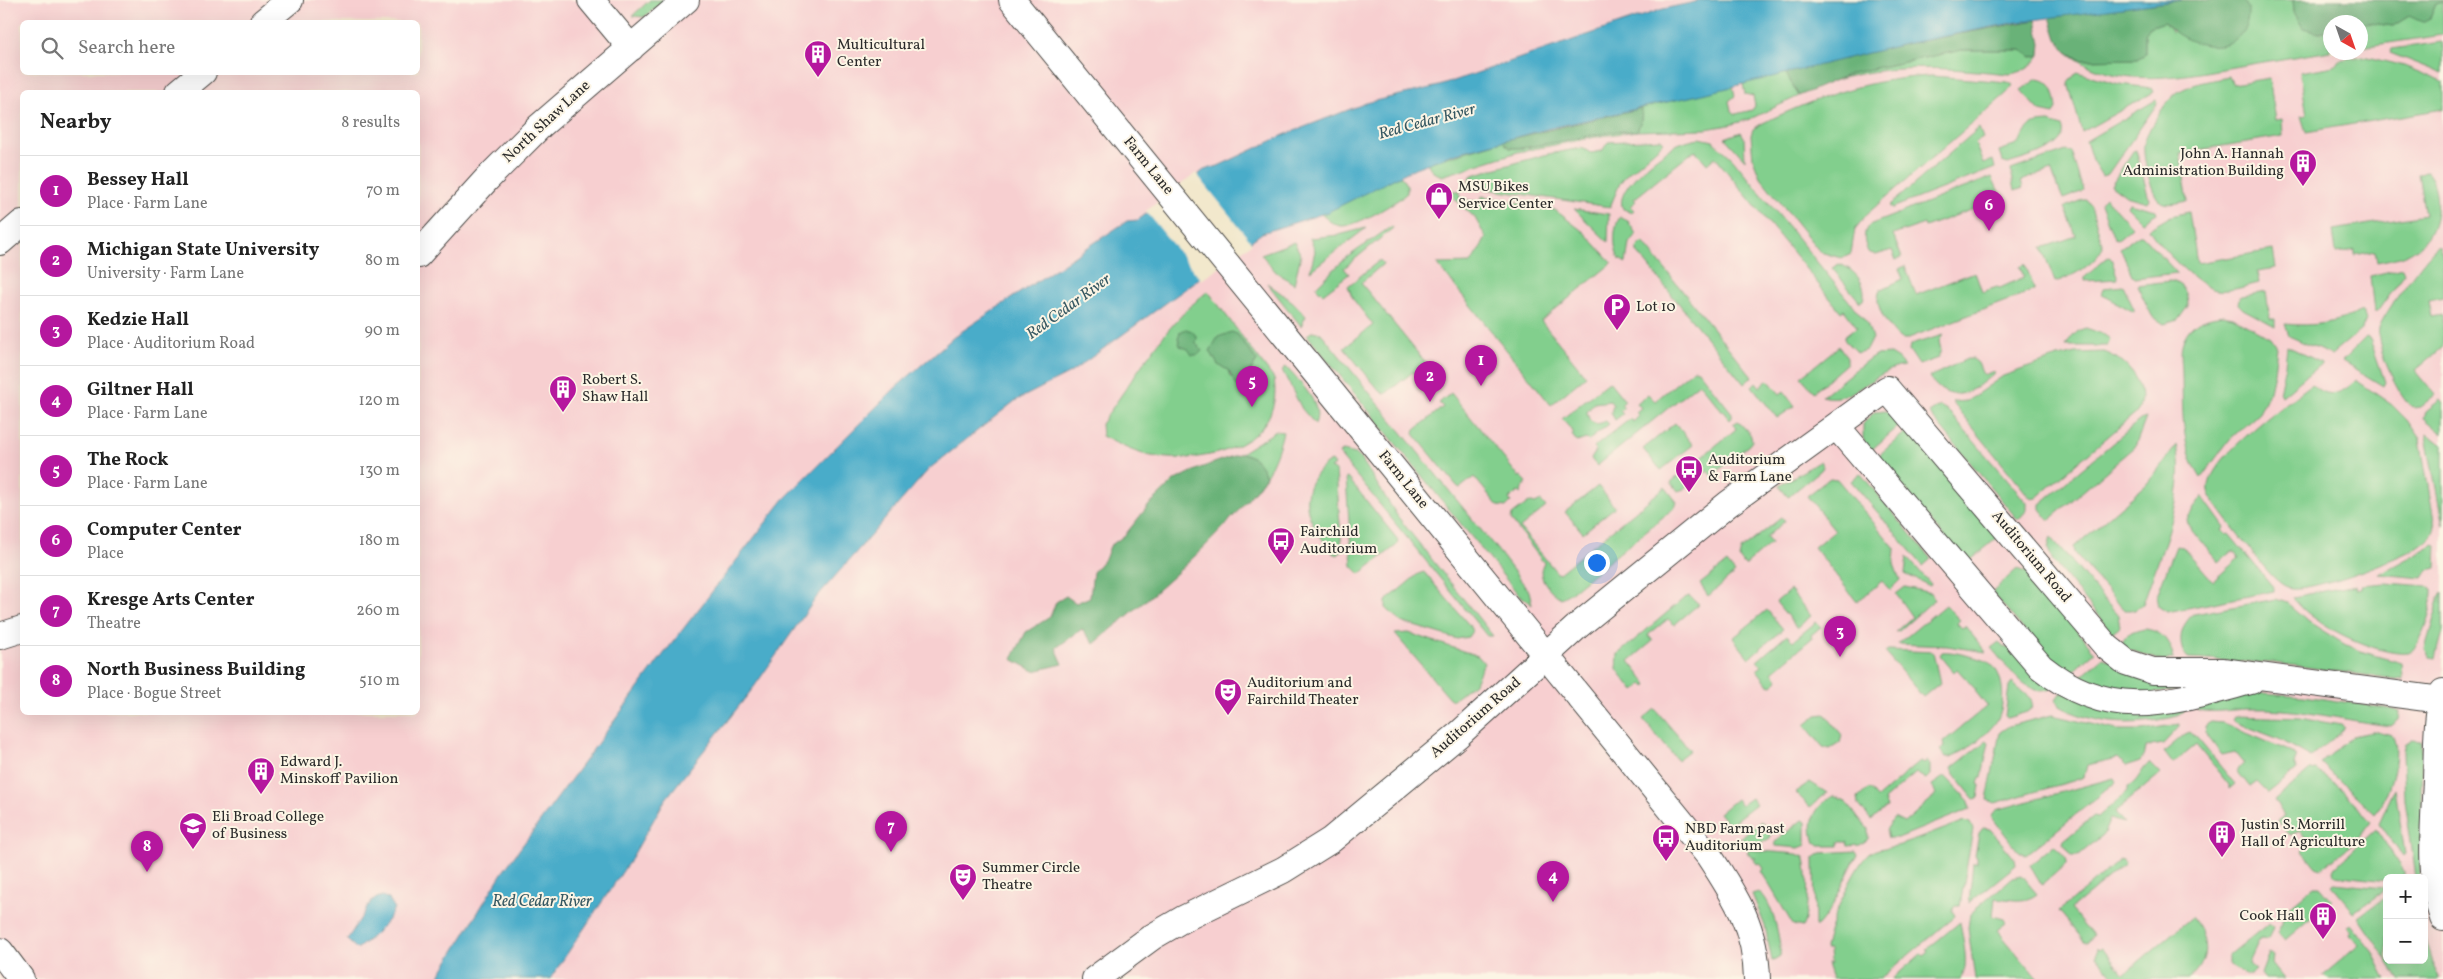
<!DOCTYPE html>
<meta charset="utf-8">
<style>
body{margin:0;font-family:Vollkorn,serif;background:#f6f6f6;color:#222}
.controls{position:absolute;right:15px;bottom:15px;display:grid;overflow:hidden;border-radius:8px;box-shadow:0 5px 20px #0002}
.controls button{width:45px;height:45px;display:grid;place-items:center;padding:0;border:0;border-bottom:1px solid #e0e0e0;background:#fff;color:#222;font:25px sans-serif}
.compass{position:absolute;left:2323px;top:15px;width:45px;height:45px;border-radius:50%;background:#fff;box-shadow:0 5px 20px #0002;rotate:140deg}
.you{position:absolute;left:1596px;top:562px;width:18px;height:18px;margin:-12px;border:4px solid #fff;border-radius:50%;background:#1a73e8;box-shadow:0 0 0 8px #1a73e833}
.badge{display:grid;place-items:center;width:32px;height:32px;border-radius:50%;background:#b5179e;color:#fff;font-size:16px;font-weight:700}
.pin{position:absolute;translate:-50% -41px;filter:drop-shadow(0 1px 2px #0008)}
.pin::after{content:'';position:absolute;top:26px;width:18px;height:15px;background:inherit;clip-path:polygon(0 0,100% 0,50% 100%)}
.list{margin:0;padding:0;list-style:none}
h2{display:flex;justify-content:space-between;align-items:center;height:65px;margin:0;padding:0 20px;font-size:21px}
h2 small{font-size:16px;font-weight:400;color:#767676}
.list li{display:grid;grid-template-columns:32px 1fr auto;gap:15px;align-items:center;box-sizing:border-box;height:70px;padding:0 20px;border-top:1px solid #e0e0e0}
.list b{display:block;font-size:19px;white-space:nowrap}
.list p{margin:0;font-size:16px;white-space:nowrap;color:#767676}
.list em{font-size:16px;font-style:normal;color:#767676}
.icon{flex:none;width:28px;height:28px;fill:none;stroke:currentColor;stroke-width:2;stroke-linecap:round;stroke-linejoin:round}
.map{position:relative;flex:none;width:2443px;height:979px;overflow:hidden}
.search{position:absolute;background:#fff;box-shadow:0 5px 20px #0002;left:20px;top:20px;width:400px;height:55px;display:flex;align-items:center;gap:12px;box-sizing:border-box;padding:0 18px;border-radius:8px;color:#767676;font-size:19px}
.panel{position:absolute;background:#fff;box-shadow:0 5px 20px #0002;left:20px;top:90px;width:400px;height:625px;border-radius:8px}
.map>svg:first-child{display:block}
.built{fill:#f7cfd0;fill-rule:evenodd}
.green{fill:#82cf8d;stroke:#567d5c;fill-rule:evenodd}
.forest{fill:#69b278;stroke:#4a6e52}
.water{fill:#4aacc9;stroke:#3a6c7a}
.pier{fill:#f2e8cc}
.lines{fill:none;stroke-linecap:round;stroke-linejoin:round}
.minor-casing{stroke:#494743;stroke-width:28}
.minor{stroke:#fff;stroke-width:26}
.labels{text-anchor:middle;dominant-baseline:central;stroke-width:4;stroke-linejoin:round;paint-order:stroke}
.poi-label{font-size:15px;fill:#2b2b2b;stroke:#fcf5e5;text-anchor:start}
.street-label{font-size:15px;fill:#2b2b2b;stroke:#fcf5e5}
.water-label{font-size:16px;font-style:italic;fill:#365862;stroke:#fcf5e5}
</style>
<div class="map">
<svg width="2443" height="979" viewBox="0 0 2443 979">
<rect width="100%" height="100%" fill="#fcf5e5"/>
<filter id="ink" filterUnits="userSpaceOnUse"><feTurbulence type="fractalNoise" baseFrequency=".02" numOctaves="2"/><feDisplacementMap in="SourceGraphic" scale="10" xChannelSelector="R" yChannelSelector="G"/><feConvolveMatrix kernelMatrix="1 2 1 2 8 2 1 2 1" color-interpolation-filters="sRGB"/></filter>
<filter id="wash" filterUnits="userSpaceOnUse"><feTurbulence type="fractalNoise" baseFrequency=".0096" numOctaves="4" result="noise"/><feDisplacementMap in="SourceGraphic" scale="20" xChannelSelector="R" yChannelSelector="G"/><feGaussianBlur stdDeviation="1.12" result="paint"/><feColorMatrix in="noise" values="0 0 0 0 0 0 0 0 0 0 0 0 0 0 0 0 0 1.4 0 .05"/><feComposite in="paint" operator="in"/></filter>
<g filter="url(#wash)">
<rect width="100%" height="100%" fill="#f2e8cc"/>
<!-- built -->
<path class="built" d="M0,0H2443V979H0ZM22,22H418V72H22ZM2330,22H2360V52H2330ZM22,92H418V712H22ZM2387,878H2424V960H2387Z"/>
<!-- green -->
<path class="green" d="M650,0H666L644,17L632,16Z
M2243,0H2293L2294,12L2318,32L2330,30V51C2300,56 2270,61 2239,66C2183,76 2114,92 2066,51L2081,60L2137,59L2145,54V34L2150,27L2164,22L2172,32L2248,8Z
M2443,2V35L2361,47L2360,25L2370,23L2393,26L2409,16L2430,18L2436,4Z
M2443,42V74L2390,53L2392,49Z
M1962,50H2022L2031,57L2040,55C2031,68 2024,72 2009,74C1948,68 1886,62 1827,83L1852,73Z
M2363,56L2404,66L2443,82V109L2306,132L2301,116L2307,115L2300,72L2335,66L2339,60Z
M1785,72L1799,96L1750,119L1729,125L1706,129L1637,131L1601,136L1518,152L1442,176L1433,172L1427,163L1502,141L1510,148H1523L1618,131H1637L1641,121L1642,108ZM1743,84L1745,94L1753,96L1755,106L1752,110L1736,114L1731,110L1729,101L1735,96L1733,86Z
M2077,72L2119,84L2152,88L2154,92L2082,132L2068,83Z
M1932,76L2008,82L2013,85L2007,93L1867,214L1855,229L1851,253L1841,258L1820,252L1760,177L1753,159L1751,135L1753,129C1763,122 1776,117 1787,112C1835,91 1880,78 1932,76Z
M2229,77L2233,84L2269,78L2276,120L2282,119L2283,136L2180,153L2188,201C2181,202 2168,206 2161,202C2155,197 2153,189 2150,182C2147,170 2143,156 2144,144C2146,131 2167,99 2178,92C2192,83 2213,80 2229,77Z
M2037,79C2053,80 2055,94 2057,108L2054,114L2040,111L2021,90Z
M2156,100L2157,104L2108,174L2102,176L2092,160L2086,141Z
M2050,122L2062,126C2072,149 2024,158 2008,164L2002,162L1999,151L2017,145C2031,128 2023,123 2050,122Z
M1979,128L1983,138L1975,143L1983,164L1993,160L1995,168L1892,208L1889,206Z
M1741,132L1744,137L1745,160L1725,138Z
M1700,138L1713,141L1732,158L1867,323L1872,338L1866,350L1857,353L1845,341L1844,337L1857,327L1844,310L1841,312L1715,157L1707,164L1695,150L1634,199L1636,201L1630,206L1634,210L1632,212L1623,209C1612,189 1662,152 1678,144C1685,141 1692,139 1700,138Z
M1661,139L1664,142L1627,174L1620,183L1610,207L1479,188L1468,182L1471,176L1479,173L1548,154L1582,148L1591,153L1602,151L1608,142Z
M2136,150L2149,199L2147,202L2126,196L2111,185L2133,151Z
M2066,151L2071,152L2083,190L2081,192L2063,199L2051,170L2021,181L2023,188L2015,191L2011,170Z
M2427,172C2443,190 2439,232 2417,248C2406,257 2391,259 2377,262L2375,251L2355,255V250L2336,253L2333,230L2425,215L2418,173Z
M1400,175L1407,186V193C1396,203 1356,227 1341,226C1333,225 1327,219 1321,214Z
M1992,177L2001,196L1994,198L1995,201L1925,227L1924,224L1893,235L1902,258L1896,260L1892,250L1876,255L1868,252C1864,243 1862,233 1869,225Z
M1451,190L1460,192V199L1481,202L1482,196L1555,210L1585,233L1612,263L1541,321L1586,376L1551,405L1437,264L1471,263L1486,238L1475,218L1454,198Z
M2105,197L2132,227L2118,239L2114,238L2101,204V201Z
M2083,200H2087L2091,206L2103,247C2095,265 2073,276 2055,282L2042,248L2076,236L2065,207Z
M2129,203L2156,210L2157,213L2142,222L2127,207Z
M1574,209L1609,214L1608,242Z
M2189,212L2197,263L2273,250L2276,268L2257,271L2259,283C2246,286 2230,292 2217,290C2200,289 2156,244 2149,229L2171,216Z
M1620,217L1628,221L1636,234L1629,243L1626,263L1619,259C1613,249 1613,226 1620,217Z
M1392,226L1393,228L1344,268L1349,274L1323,294L1316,287L1346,258Z
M1366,228L1365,229L1310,271L1315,251L1310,238L1339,235Z
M2139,235H2142L2177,273L2135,278L2132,275L2120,248Z
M1294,242L1301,255L1294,284L1276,272L1261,254Z
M1643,242L1752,377L1744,384L1637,252V248Z
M2437,247H2440L2443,254V298L2429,301L2432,317L2443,315V347L2415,371L2435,395L2420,407L2413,408C2399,397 2375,347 2379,328C2382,316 2426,255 2437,247Z
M2108,257L2111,258L2118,279L2085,281V277Z
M1380,260L1383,264L1361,283L1429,367L1418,376L1413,372L1385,394L1380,391L1344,348L1373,325L1353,299L1348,286Z
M1839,264C1854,269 1868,284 1863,300L1860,302L1832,268Z
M2025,264L2035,290L1906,339H1901C1889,330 1872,304 1880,290L1903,279L1899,269L1905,266L1916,295L1975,272L1982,292L1997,287L2000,288L2024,277L2020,267Z
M2403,268L2405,273L2377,312H2374L2370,276Z
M2170,281C2183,284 2188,292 2188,306L2178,320L2164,324L2152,316L2137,285Z
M1267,283L1293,302L1306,316L1301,326Z
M2123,286L2134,309V312L2101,294L2103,288Z
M1208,291L1274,379C1284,443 1210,464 1158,457C1138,455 1120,445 1102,436L1101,424C1134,379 1163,326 1208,291ZM1237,334L1257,361L1250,372L1230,377L1228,370Z
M2266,292L2270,319H2275V326L2243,309L2238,304L2239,298L2242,296Z
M2363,311L2366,320L2362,329L2331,355L2289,336L2285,324C2313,327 2337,323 2363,311Z
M2223,315L2233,317L2271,338L2277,347L2274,373L2270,391L2259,413L2230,439L2201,478C2180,445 2183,411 2182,374C2182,360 2178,346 2187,333C2195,320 2209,317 2223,315Z
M2086,328L2103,334L2110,339L2107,346H2066C2071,338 2076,330 2086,328Z
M1313,331L1321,333L1499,552L1529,591L1532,604L1518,594L1307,335Z
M1943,335L1939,341L1941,350L1938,358L1919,365L1909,350L1910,345Z
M2366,337L2370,339L2385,382L2383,386L2342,361Z
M1839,346L1847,357V363L1814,392L1801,377Z
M2287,346L2322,363L2282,396L2279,393L2285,365Z
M2104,352C2126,359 2149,386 2138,411L2036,498L2031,499L1952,402L1967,401L2003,376L2058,357L2075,353Z
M1890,354L1898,359L1904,366C1874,370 1853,405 1822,396L1870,358L1876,355Z
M1967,359H1973L1978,363L1983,375L1994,371V373C1972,393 1950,407 1929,377Z
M1286,367C1298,381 1324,403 1315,424L1302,409L1282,370Z
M1694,369L1698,370L1732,413V418L1730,420L1699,383L1597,466L1591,459L1596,451L1593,448L1630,419L1633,422L1639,416L1636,412L1641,408L1637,403L1648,394L1655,401Z
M1768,380L1780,394L1784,391L1795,406L1777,418L1752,386L1756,382L1760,387Z
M2356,380L2392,405L2407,420L2420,439L2435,526C2434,532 2431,538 2426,542C2405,557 2316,591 2291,588C2276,586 2255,555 2246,544C2238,534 2211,501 2209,491C2204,460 2289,402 2312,384C2326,400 2343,394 2356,380Z
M1609,381L1625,401L1621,405L1624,408L1620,411L1623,414L1615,420L1611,413L1613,405L1610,401L1594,403L1587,412C1589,424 1596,426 1606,421L1609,424L1588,441L1586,439L1577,442L1572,435L1574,433L1562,419Z
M1451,393L1519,477L1521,476L1527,482L1522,488L1521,494L1518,492L1509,499L1511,502L1506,507L1498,506L1474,477L1460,488L1457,486L1414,434L1415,430L1443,407L1439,403Z
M2440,400L2443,404V434L2424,418L2426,411Z
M1940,406L1947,410L2027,503V510L2018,520L1929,413Z
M1885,411L1897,415L1905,421L1870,451L1863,439V424L1874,412Z
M2146,418L2135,447L2049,520L2040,509V504L2140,420Z
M1738,421L1751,435L1752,441L1749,445L1712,476L1707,471L1684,489L1678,491L1671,482L1736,429L1733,424Z
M1675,423L1693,445L1661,470L1643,449Z
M1909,429L1997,538L1966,564L1878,456Z
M1276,431L1283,432C1277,456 1269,475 1253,493L1266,476C1260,463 1255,456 1241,453Z
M2426,434L2443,444V525L2426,436Z
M2177,445C2188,497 2159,555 2143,604L2135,610H2124L2075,553L2074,547L2146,485Z
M1343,451L1356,454L1362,460L1398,517L1493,636H1487L1342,458L1339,453Z
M1332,461L1335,465L1330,468L1336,471L1342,550L1338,555L1333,553C1315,530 1295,505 1315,476C1319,470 1325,463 1332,461Z
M1820,461L1823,467L1821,470L1788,497L1779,486Z
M1860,473L1931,559L1923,566L1851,481Z
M1346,478L1349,479L1398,540L1397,545L1360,574L1352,566Z
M1830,478L1837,479L1895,548L1894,564L1900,580L1890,590L1882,581L1857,602L1814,547L1835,530L1807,496Z
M1598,486L1615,507L1583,533L1565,512Z
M1665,487L1677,502L1674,508L1570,593L1561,598C1549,591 1535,575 1544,563L1511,520L1512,515L1529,502L1535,504L1541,501L1546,507L1520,528L1558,574Z
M2202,496L2225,528L2222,530L2226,535L2229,534L2274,588V591L2167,612L2159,607L2157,595L2176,546L2183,547L2213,581L2239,558L2233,550L2219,562L2188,525L2187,519Z
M1782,517L1785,521L1766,537L1771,543L1745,566L1739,558L1741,550Z
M2051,537L2118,616L2120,626L2112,633L2053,561L2048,549Z
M2434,544L2437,545L2436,568L2428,570L2423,578L2379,574Z
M1907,557L1931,584L1930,586L1905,574Z
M1727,563L1735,573L1708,596L1700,584Z
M2017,569L2028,572L2095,652L2067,676L2056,668L1992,592Z
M1424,572L1469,625L1472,631L1468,637L1457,639L1401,622L1386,608V601L1418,574Z
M2385,583L2428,586L2433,590C2434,604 2421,646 2409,653C2379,657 2308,623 2293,597L2356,585L2357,589L2362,588V585Z
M1905,587L1931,593L1935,599L1899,631L1895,632L1912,617L1896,594Z
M1790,590L1811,616L1797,628L1776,602Z
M2443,592V631L2436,658L2430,657L2425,649L2440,597Z
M1689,596L1699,604L1674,625L1668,619L1648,635L1653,641L1629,661L1648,685L1646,687L1643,684L1634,691L1617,669L1618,654L1683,599Z
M2276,599L2287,603L2309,622L2341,642L2360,651L2402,663L2403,680L2275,663L2188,659C2176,646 2180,624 2194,614Z
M1945,605L1960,620L1957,623L1962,628L1965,626L1986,652L1947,646L1898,644Z
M1767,610L1783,629L1749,658L1733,638Z
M1816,622L1821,627L1811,635L1812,638L1772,672L1778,680L1772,685L1768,684L1757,670L1762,666L1757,661L1787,635L1793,641Z
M2143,629C2163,630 2170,642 2174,660L2162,661L2122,647C2122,635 2133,632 2143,629Z
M1409,633L1478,656L1484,663L1475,682L1453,700L1449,698L1395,634Z
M1999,642L2003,647L2012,649L2053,687C2032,704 2004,662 1991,648Z
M1888,650L1933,652L1940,683L1923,697L1885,652Z
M1942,652C1951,651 1961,654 1969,656C1977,658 1985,659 1991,664C2005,676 2006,706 1996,722C1987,735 1965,752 1950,757H1946L1940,750L1944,747L1943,742L1987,706L1975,691L1976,690L1957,669L1954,672L1940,655Z
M2102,658L2178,678L2180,690L2139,695L2075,681Z
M2012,683L2031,699L2033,707L2027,712L2007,718L2005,716L2009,687Z
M2061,692L2184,711C2178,718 2168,718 2159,720C2126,726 2088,723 2058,705L2056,699Z
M2264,693L2304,696L2391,709L2399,712L2398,720L2390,726C2342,720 2296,707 2247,709C2236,709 2202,715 2195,708L2248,694Z
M1655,709L1690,750L1677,760L1643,719Z
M1825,714L1842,735L1840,743L1830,749L1823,747L1805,725L1817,715Z
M2052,715L2117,730H2142L2180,724V726L2163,744L2146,747L2144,757L2141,761L2126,766L2118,758L2087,765L2084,777L2073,781L1995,803L1987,800L2000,732L2009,726Z
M2235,716L2299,718L2341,725L2345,728L2311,757L2279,739L2235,722L2233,719Z
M2211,722L2223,723L2289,751L2297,756L2294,764L2297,770L2268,793L2257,782L2250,787L2237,771L2244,763L2235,752L2222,755L2205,733L2204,726Z
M2377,731L2392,735C2403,753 2388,798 2375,814L2321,763L2352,736Z
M2190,732L2198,739L2235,784L2229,789V785L2196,745L2173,764L2164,752L2185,734Z
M2412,739L2422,740L2420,878H2416L2405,800L2403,751L2405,744Z
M1987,740L1989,742L1982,777H1980L1978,784L1980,785L1978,798L1974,799L1954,774L1952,768Z
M1920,761L1924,763L1927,761L1930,765V775L1926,779L1916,773L1884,800L1887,807L1871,820L1859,805L1858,798L1869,788L1877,798Z
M2149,763L2160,774L2115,812L2124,823L2110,819L2103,835L2079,855H2072L2063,843L2064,840L2094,816L2098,817L2128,791V787C2139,781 2140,771 2149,763Z
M2316,769L2344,792L2371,822L2357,840L2321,869L2316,867L2303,851L2310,843L2300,831L2290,835L2277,820L2284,815L2274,801L2310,770Z
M1945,776L1969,801L1970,809L1898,838H1888L1886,830L1894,818L1904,823L1936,795L1932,785Z
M2114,778L2116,782L2026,855L2018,851L1991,816L1996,810Z
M1810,782L1827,793L1810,807L1795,792Z
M2395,788L2405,855L2403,857L2379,823Z
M1833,796L1844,800L1868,829V839L1860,845L1848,846L1847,842H1839V846H1820L1815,843C1808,822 1814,807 1833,796Z
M1751,798L1756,804L1729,825L1719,813L1736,799L1741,805Z
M1802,820L1806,822V845L1799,848L1776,846L1775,842Z
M1761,821L1771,833L1770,838C1761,845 1750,845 1740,838Z
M1965,821L1970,823L1973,829L1960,906H1955L1952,910L1955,916L1880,979H1832L1827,964H1830L1829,950H1825C1826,931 1855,863 1870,853C1878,847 1891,848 1900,845C1922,838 1943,829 1965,821Z
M1983,828L1990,829L2015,859L2016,865L1969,903L1973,863H1977V857L1975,856L1979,833Z
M2376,829L2404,871V878H2387V881L2334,875L2333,871L2335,867Z
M2054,845L2066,858L2067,863L2042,885L2030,865Z
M1750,850L1797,854L1804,857C1809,867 1809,918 1802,927L1793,925L1761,871L1764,869L1760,863L1757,864L1754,860L1756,858H1752L1747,852Z
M1856,851L1858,854C1845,876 1835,908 1818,926H1815L1814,858L1821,853Z
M2121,859L2125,864L2071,909L2093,936L2088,942L2084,941L2059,911Z
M2021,875L2037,894C2024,904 2010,899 1995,898L1993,916L2004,919L2006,923L1997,930L2038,979H1975L1968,928L1970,914L2013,877Z
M2333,883L2383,888L2385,890L2354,912L2331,885Z
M2314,886H2320L2332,900L2285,940L2277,933L2291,905Z
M1758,892C1771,895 1782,943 1780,956L1772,961L1765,926L1752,894Z
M2387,896V960L2358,917Z
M2192,917C2208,938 2211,961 2189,979H2116L2096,956L2097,947L2099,949L2102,947L2124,974Z
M1960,922C1962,937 1971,968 1960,979H1892L1922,953L1924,955L1929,951L1927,949Z
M2269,923L2273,927L2268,940L2260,939L2249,963L2256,969L2250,974L2246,975L2228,965V956Z
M2351,924L2371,949L2386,979H2327L2322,976L2359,945L2350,934L2352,931L2347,926Z
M2424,936L2432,962L2440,979H2399L2387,960H2424Z
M2269,953L2273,956L2272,964L2284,979H2265L2261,974Z"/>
<!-- forest -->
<path class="forest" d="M2182,0H2243L2248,8C2250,60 2188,51 2164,22L2150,27L2145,34V54L2137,59L2081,60L2066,51L2057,39L2050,17Z
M2293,0H2443V2L2436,4L2430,18L2422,22L2409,16L2393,26L2370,23L2361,25L2360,22H2330V30L2318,32L2303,28L2294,12Z
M2036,20L2041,43L2040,55L2031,57L2022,50H1962L1852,73L1799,96L1785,72L1905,44Z
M1642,108L1641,121L1637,131H1618L1523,148H1510L1502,141Z
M1186,329L1192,331L1197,337L1196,343L1202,351L1198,355H1192L1188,349L1180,346L1178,338L1180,332Z
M1232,332L1237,334L1257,361L1250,371L1253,377C1249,383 1245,387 1237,386L1228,370L1218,365L1210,351L1218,337Z
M1241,453C1255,456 1260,463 1266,476C1218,542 1156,592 1094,644L1082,629L1056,648L1063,664L1034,671L1012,659L1026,632L1050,617L1056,602L1066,596L1076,603L1090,597L1093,572L1106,557L1110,546L1125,535L1148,506L1175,480L1200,468Z"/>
<!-- water -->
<path class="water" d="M1704,0H2182L2018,22L1905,44L1703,94L1551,128L1453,154L1415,168L1328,212L1262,233L1070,373L1015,401L929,469L816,598L754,687L665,800L631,859L550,979H437L502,873L659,660L784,499L894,389L955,336L1127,221L1138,220L1204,170L1218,166L1284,135L1366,103L1439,86L1663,9Z
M382,896L389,899L394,908C388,925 371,938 357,949L347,940L372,900Z"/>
<!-- pier -->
<path class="pier" d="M1196,173L1252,243L1201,280L1146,211Z"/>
</g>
<g filter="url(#ink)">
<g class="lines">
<!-- minor casing -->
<g class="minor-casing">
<path id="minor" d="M591,0L631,48
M1012,0L1709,856C1736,897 1756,928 1757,979
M263,22L290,0
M179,92L203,72
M0,242L22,223
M418,255L486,180L540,126L686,0
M1837,427L2041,667C2112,724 2172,702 2251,681
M0,636L22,629
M2443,692C2436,720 2437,751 2436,780C2434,824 2428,875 2443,918
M0,951L21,979
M1095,979L1152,937L1183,919L1283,870L1331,840L1458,735L1579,625L1728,504L1887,389L2107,647L2126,662L2153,671H2222L2441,700"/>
</g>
<!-- minor -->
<use href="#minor" class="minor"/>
</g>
</g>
<!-- icons -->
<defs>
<g id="building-pin" transform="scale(1.4375)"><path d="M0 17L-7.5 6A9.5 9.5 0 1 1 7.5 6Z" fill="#b5179e" stroke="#fcf5e5"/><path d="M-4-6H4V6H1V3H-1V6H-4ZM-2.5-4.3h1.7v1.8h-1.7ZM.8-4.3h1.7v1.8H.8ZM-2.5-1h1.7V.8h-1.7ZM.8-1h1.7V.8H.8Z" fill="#fff"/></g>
<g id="shop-pin" transform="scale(1.4375)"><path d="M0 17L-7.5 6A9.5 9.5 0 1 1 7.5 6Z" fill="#b5179e" stroke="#fcf5e5"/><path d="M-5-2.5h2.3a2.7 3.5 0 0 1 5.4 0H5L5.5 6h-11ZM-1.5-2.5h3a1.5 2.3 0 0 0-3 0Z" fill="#fff"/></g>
<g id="parking-pin" transform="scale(1.4375)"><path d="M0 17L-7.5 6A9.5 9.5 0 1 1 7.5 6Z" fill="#b5179e" stroke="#fcf5e5"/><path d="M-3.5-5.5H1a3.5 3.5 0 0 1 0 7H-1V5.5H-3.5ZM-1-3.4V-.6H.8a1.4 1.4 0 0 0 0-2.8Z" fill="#fff"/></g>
<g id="bus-pin" transform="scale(1.4375)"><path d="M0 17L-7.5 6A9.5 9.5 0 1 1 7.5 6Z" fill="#b5179e" stroke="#fcf5e5"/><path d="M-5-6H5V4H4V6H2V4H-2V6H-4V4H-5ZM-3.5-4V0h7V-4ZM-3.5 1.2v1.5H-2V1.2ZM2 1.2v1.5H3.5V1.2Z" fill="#fff"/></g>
<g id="theatre-pin" transform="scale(1.4375)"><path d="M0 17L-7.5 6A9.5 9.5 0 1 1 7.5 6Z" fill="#b5179e" stroke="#fcf5e5"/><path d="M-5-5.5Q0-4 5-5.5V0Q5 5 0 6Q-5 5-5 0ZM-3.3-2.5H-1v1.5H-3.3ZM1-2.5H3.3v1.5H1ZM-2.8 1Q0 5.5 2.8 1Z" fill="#fff"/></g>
<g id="school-pin" transform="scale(1.4375)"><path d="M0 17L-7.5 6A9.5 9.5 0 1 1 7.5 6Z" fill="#b5179e" stroke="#fcf5e5"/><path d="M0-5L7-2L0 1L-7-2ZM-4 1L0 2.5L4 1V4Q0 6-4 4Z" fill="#fff"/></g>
</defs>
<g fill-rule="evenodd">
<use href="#building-pin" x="818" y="54"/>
<use href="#building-pin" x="2303" y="163"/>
<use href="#shop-pin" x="1439" y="196"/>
<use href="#parking-pin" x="1617" y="307"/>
<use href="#building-pin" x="563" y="389"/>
<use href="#bus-pin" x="1689" y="469"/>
<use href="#bus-pin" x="1281" y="541"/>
<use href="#theatre-pin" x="1228" y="692"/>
<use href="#building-pin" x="261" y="771"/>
<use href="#school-pin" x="193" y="826"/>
<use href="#building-pin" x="2222" y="834"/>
<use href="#bus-pin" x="1666" y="838"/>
<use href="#theatre-pin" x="963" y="877"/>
<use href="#building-pin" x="2323" y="916"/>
</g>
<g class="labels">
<!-- poi labels -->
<g class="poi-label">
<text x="837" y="45">Multicultural<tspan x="837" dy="17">Center</tspan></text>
<text x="2284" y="154" text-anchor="end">John A. Hannah<tspan x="2284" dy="17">Administration Building</tspan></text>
<text x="1458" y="187">MSU Bikes<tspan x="1458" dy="17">Service Center</tspan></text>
<text x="1636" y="307">Lot 10</text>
<text x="582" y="380">Robert S.<tspan x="582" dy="17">Shaw Hall</tspan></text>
<text x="1708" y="460">Auditorium<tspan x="1708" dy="17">&amp; Farm Lane</tspan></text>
<text x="1300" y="532">Fairchild<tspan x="1300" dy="17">Auditorium</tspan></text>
<text x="1247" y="683">Auditorium and<tspan x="1247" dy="17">Fairchild Theater</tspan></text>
<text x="280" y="762">Edward J.<tspan x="280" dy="17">Minskoff Pavilion</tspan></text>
<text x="212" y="817">Eli Broad College<tspan x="212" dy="17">of Business</tspan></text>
<text x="2241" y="825">Justin S. Morrill<tspan x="2241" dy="17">Hall of Agriculture</tspan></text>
<text x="1685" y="829">NBD Farm past<tspan x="1685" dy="17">Auditorium</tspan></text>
<text x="982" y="868">Summer Circle<tspan x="982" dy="17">Theatre</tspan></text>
<text x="2304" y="916" text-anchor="end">Cook Hall</text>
</g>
<!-- street labels -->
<g class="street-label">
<text transform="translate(547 122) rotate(-43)">North Shaw Lane</text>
<text transform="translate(1148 166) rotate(51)">Farm Lane</text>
<text transform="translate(1403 480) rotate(51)">Farm Lane</text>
<text transform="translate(2031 557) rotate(50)">Auditorium Road</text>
<text transform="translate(1476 718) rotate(-41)">Auditorium Road</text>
</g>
<!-- water labels -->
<g class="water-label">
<text transform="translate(1427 122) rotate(-15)">Red Cedar River</text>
<text transform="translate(1069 307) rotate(-36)">Red Cedar River</text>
<text x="542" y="902">Red Cedar River</text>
</g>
</g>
</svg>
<div class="controls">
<button>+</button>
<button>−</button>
</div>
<svg class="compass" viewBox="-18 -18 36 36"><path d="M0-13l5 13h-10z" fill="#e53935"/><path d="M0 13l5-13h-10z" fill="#767676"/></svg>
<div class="you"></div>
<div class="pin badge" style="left:1481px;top:386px">1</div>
<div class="pin badge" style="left:1430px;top:402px">2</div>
<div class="pin badge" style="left:1840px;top:657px">3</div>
<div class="pin badge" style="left:1553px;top:902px">4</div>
<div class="pin badge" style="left:1252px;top:407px">5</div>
<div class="pin badge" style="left:1989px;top:231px">6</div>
<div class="pin badge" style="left:891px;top:852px">7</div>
<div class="pin badge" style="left:147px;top:872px">8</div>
<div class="search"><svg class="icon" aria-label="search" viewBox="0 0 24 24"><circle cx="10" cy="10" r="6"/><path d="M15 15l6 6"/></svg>Search here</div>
<section class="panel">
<h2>Nearby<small>8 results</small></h2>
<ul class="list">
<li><span class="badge">1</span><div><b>Bessey Hall</b><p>Place · Farm Lane</p></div><em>70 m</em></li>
<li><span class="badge">2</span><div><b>Michigan State University</b><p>University · Farm Lane</p></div><em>80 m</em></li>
<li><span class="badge">3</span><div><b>Kedzie Hall</b><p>Place · Auditorium Road</p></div><em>90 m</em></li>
<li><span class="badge">4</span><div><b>Giltner Hall</b><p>Place · Farm Lane</p></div><em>120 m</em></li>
<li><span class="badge">5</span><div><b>The Rock</b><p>Place · Farm Lane</p></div><em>130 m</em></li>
<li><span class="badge">6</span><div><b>Computer Center</b><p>Place</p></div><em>180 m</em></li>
<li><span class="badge">7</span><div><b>Kresge Arts Center</b><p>Theatre</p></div><em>260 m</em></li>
<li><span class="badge">8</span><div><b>North Business Building</b><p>Place · Bogue Street</p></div><em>510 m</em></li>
</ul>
</section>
</div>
